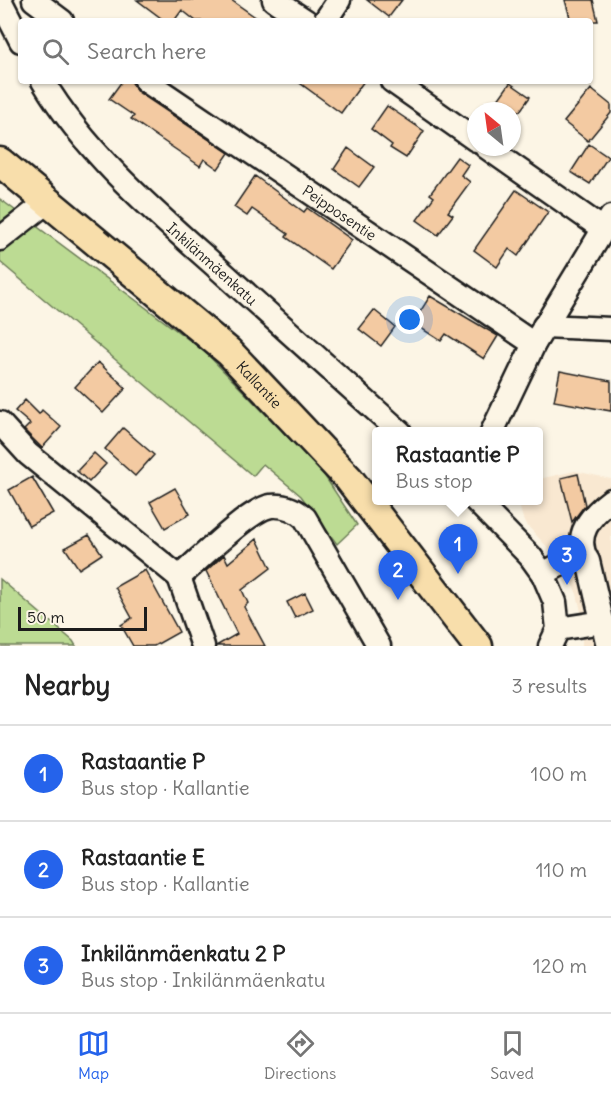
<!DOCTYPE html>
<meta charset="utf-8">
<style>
body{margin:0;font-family:Delius,sans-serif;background:#f2f2f2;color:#222}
.compass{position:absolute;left:467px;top:102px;width:54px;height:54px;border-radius:50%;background:#fff;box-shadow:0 2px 4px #0004;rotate:331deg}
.scale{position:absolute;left:18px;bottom:15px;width:129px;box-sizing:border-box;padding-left:6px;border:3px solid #1c1c1c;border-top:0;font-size:16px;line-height:21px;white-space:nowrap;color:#1c1c1c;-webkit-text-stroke:4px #fcf5e5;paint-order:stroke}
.you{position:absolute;left:410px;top:320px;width:21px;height:21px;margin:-15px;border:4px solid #fff;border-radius:50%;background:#1a73e8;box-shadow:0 0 0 9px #1a73e833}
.badge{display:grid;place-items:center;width:39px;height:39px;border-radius:50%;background:#2563eb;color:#fff;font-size:20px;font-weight:700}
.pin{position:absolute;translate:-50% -50px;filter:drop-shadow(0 2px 3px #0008)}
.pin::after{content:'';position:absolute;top:32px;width:21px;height:18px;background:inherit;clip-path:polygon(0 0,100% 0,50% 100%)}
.popup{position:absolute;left:372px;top:427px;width:171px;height:78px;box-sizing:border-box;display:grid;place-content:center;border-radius:6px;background:#fff;filter:drop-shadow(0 2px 4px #0005);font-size:20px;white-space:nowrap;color:#767676}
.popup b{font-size:22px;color:#222}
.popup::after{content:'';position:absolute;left:50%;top:100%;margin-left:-12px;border:12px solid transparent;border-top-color:#fff}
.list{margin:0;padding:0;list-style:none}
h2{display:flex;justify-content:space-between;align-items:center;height:78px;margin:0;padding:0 24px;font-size:26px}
h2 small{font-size:20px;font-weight:400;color:#767676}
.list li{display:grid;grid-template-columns:39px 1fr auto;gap:18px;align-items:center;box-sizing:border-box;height:96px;padding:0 24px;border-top:2px solid #e0e0e0}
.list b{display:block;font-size:22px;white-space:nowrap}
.list p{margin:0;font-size:20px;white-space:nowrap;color:#767676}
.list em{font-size:20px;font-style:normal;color:#767676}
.icon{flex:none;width:33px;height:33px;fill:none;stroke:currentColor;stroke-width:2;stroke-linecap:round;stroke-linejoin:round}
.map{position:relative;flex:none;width:611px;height:646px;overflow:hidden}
.search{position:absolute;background:#fff;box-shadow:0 2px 4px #0004;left:18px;right:18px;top:18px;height:66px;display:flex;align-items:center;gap:15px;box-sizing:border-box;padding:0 21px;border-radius:6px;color:#767676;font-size:22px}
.sheet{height:366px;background:#fff}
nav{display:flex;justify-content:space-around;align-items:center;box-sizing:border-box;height:84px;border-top:2px solid #e0e0e0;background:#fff;font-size:16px;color:#767676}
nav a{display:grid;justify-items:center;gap:3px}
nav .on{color:#2563eb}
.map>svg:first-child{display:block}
.built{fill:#f9e8d1}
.green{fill:#bcdb93;stroke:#6c7c58;stroke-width:1.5}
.building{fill:#f3caa2;stroke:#1c1c1c;stroke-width:1.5}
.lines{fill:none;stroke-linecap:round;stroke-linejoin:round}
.minor-casing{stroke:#1c1c1c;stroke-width:27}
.major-casing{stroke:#1c1c1c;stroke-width:33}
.minor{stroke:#fcf5e5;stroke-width:22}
.major{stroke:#f8deab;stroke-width:28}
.labels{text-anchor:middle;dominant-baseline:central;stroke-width:5;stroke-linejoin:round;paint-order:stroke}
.street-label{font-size:15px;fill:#1c1c1c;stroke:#fcf5e5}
</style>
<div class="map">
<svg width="611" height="646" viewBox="0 0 611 646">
<rect width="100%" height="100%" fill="#fcf5e5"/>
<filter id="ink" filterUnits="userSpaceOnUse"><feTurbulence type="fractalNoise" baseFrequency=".0167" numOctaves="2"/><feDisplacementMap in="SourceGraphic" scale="12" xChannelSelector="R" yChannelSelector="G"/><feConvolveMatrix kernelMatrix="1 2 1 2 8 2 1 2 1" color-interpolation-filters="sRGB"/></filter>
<g filter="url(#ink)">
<!-- built -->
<path class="built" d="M575,471L611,479V646H582V616L577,594L563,564L524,522L518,501L539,500V479Z"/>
<!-- green -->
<path class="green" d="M0,199L204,351L322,472L357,525L337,544L301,496L263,464L253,476L0,262Z
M0,579L73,641L76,646H0Z"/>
<!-- building -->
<path class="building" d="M137,0H231L261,21H196L182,10L174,21H165Z
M367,0H402L389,17Z
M565,0H593L598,21H571Z
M122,81H131L138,92L229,153L218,169L204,159L200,166L131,119L134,116L109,99Z
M297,81H364L341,113Z
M510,83L530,97L520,111H490Z
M591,89L611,105V113L588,141L564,122Z
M387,106L424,131L406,158L390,148L392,145L371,129Z
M589,144L608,157L590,184L571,172Z
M348,148L374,167L359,187L334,169Z
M457,157L468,165L461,175L470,182L448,212L453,215L438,235L417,220L434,197L430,194Z
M255,176L304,212L307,208L352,240L331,269L286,237L288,234L252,209L247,216L234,207Z
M516,190L548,212L518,256L509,249L497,267L474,250Z
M430,296L498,336L484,359L446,334L441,341L413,323Z
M374,310L395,327L381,346L359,329Z
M98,362L126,388L103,413L75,387Z
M560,371L611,381V411L554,401Z
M25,400L39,414L42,410L61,427L42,448L24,430L30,424L15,411Z
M123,428L154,455L135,476L105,449Z
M94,453L106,464L89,482L77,471Z
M578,474L585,505L572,522L561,478Z
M32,477L53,513L29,526L9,490Z
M175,488L190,514L165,528L150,502Z
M89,535L102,554L79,569L65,548Z
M257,539L271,568L242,590L248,603L244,607L265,646H216L237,634L206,571L224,555L228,563Z
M145,570L179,632L154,646H133L121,625L132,618L115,587Z
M305,593L313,609L295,618L287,602Z"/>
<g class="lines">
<!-- minor casing -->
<g class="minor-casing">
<g id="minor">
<path d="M0,0L21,41"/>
<path d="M34,0L62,21"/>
<path d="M274,0L306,21"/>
<path d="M325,21L339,0"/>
<path id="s1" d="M43,81C86,154 157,214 220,270C280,324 340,378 400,432"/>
<path id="s2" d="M146,81L534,344"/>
<path d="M392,81L476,140"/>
<path d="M486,147L603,229"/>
<path d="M0,239L47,202"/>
<path d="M544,326L611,329"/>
<path d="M0,423L28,454L179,577"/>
<path d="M492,432L534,344L611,217"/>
<path d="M475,500L530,556L543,574L555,602L558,629L550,646"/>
<path d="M543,574L583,552"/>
<path d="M558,629L603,622"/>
<path d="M203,646L179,577C198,561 249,509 271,506C285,505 295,509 305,518L379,646"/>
<path d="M608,646L588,561C572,536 591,515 611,500"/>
</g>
</g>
<!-- major casing -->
<g class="major-casing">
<g id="major">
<path id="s3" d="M0,162L229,352L349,479L478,646"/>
</g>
</g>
<!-- minor -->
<use href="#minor" class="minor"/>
<!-- major -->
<use href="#major" class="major"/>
</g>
</g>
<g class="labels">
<!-- street labels -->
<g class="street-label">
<text stroke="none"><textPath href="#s2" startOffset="234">Peipposentie</textPath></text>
<text stroke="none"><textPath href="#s1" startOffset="250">Inkilänmäenkatu</textPath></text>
<text stroke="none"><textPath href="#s3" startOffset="342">Kallantie</textPath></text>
</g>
</g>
</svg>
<svg class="compass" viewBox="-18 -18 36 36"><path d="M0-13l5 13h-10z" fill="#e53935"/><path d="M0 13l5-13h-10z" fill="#767676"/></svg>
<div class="scale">50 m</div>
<div class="you"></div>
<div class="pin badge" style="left:458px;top:574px">1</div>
<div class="popup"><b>Rastaantie P</b>Bus stop</div>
<div class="pin badge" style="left:398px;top:600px">2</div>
<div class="pin badge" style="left:567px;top:585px">3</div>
<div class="search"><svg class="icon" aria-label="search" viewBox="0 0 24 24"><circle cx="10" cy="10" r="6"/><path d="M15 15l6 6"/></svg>Search here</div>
</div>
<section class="sheet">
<h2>Nearby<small>3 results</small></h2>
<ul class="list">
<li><span class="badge">1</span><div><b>Rastaantie P</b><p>Bus stop · Kallantie</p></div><em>100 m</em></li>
<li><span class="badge">2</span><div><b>Rastaantie E</b><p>Bus stop · Kallantie</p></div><em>110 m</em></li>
<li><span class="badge">3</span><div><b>Inkilänmäenkatu 2 P</b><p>Bus stop · Inkilänmäenkatu</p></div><em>120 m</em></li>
</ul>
</section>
<nav>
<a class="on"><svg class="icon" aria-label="map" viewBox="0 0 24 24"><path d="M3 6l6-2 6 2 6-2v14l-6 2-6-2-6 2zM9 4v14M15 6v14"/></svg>Map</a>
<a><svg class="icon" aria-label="directions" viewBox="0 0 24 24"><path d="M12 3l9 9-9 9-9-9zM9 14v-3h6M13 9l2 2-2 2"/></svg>Directions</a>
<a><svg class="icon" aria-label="saved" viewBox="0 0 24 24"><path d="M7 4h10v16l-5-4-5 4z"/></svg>Saved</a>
</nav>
